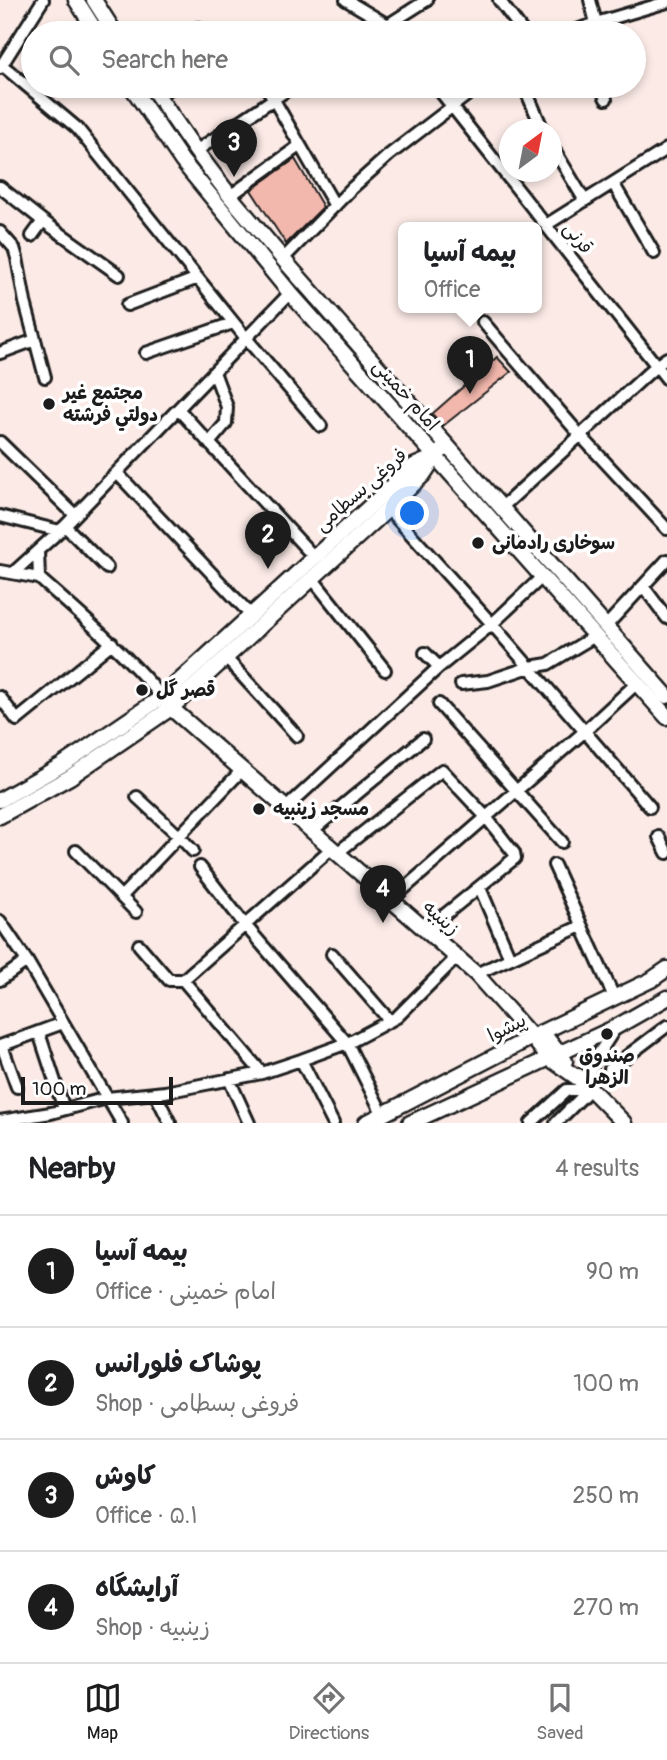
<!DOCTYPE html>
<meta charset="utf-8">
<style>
body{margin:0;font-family:Pangolin,"Playpen Sans Arabic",sans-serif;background:#f6f6f6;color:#202124}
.compass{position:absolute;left:499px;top:119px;width:63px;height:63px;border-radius:50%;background:#fff;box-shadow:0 4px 10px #0003;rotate:32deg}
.scale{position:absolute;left:21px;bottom:18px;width:152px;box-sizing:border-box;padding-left:7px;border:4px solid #1c1c1c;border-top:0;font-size:19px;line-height:24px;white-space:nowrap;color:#1c1c1c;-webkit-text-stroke:5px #fff;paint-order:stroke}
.you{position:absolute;left:413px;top:514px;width:24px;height:24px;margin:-18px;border:5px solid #fff;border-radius:50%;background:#1a73e8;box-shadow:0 0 0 10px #1a73e833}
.badge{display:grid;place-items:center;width:46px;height:46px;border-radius:50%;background:#1c1c1c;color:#fff;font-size:23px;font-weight:700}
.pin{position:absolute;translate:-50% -58px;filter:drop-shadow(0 2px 4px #0008)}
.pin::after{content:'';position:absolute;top:37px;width:24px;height:21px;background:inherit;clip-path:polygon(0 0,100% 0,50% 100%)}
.popup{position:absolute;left:398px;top:222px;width:144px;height:91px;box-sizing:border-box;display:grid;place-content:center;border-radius:10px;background:#fff;filter:drop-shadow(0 2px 5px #0005);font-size:23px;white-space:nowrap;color:#757577}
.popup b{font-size:26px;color:#202124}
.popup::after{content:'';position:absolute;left:50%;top:100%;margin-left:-14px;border:14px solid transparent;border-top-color:#fff}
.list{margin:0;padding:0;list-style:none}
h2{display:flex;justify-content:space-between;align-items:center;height:91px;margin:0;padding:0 28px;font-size:30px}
h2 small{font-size:23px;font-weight:400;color:#757577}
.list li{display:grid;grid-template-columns:46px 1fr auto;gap:21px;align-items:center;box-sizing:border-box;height:112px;padding:0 28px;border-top:2px solid #e0e0e0}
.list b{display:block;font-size:26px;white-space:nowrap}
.list p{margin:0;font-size:23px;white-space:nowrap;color:#757577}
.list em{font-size:23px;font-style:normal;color:#757577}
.icon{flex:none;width:38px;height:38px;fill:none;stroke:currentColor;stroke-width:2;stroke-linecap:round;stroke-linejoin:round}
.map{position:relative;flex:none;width:667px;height:1123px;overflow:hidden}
.search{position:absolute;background:#fff;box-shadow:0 4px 10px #0003;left:21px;right:21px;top:21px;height:77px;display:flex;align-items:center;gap:18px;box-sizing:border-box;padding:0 24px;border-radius:38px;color:#757577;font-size:26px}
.sheet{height:539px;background:#fff}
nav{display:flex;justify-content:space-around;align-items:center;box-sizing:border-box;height:98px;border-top:2px solid #e0e0e0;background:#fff;font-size:19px;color:#757577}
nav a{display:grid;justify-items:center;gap:4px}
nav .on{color:#1c1c1c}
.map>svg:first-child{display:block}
.building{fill:#f3b8ad;stroke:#1c1c1c;stroke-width:2}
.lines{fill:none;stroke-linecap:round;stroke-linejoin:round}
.street-casing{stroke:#1c1c1c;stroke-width:16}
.secondary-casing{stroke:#1c1c1c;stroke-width:19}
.street{stroke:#fff;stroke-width:10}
.secondary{stroke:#fff;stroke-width:14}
.poi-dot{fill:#1c1c1c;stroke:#fff;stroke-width:2.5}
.labels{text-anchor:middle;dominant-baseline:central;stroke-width:7;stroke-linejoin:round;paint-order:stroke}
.street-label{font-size:19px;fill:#1c1c1c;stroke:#fff}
.poi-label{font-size:19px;font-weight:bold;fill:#1c1c1c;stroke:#fff;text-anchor:start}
</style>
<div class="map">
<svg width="667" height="1123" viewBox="0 0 667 1123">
<rect width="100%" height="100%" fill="#fbeae6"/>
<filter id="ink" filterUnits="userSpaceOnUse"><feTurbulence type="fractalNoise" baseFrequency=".0143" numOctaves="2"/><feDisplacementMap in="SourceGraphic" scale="14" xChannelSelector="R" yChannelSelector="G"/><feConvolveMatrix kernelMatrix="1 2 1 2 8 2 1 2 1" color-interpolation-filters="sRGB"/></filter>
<g filter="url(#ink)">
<!-- building -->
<path class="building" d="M295,159L323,207L286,244L251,190Z
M497,357L511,372L443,426L432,414Z"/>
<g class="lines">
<!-- street casing -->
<g class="street-casing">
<path id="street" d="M346,0L388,25L395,33
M499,0L524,33
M590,0L596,23
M198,28L201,33
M375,33L427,0
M569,33L596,23L667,2
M2,65L77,128L246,338L321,426
M0,68L43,0
M266,86L335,206
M436,86L667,379
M524,86L543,130
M600,86L606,99
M156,94L176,86
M552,146L585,201
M196,151L293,86
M613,183L654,253
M0,187L43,221L119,275
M230,196L299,146
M546,225L667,149
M0,232L14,248L17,258L25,302L45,377
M32,236L43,221
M283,259L352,188L389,155L479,86
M127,305L198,278
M483,322L580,435L667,529
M0,353L35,340
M146,353L233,323
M178,409L314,557
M0,442L75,515
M209,443L226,423L227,407L214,372
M117,473L251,615
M501,508L656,366L667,358
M388,509L492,624L650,807
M0,516L60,531
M65,526L107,568
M38,551L39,578C82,616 125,653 162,697
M0,571L39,578
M13,573L65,526L290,293
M312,578L385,670
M643,586L667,618
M606,626L667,560
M425,653L439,667
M226,658L297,736
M461,684L488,681L530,667L548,664L595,636
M0,697L17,720L112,643
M439,704L562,842
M137,797L179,836L193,851
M286,808L439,667L492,624L542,577
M312,831L423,739
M659,837L667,853
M76,851L136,912
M337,853L442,770L486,817L514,853L515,858L426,930
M554,865L614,997
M200,867L245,925L347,1043L382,1113
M480,888L510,958
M122,896L242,770
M391,900L585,731L637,683
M0,921L27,961L122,1123
M139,945L169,980H183
M332,954L390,1021
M476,974L581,926
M0,980L27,961
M183,980L332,848
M183,980L262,1073
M39,1033L64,1109
M0,1046L63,1023
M2,1046L17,1087
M301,1060L333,1123
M610,1069L667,1026
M229,1079L249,1123
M589,1090L588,1077L594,1061L616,1027
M155,1093L170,1123
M0,1121L51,1113L107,1098L165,1092L262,1073L301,1060L350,1042L397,1017L457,957
M531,1123L567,1090H589
M556,1123L589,1090"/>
</g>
<!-- secondary casing -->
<g class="secondary-casing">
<path id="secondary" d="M76,0L97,33
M94,0L115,33
M131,86L182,161L290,293L667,717
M151,86L196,151L230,196L283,259L667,696
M162,697L171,708L476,974L532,1037L549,1058L582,1081
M0,800L62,765L162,697L414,466L435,457L441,451
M0,816L70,777L171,708L388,509L423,475L435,457
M542,1032L565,1061
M578,1076L624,1123
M366,1123L542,1032L651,980L667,969
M410,1123L616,1027L667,998"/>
</g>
<!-- street -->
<use href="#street" class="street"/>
<!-- secondary -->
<use href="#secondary" class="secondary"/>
</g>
</g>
<!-- markers -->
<g class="poi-dot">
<circle cx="49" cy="404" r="7"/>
<circle cx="478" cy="543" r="7"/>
<circle cx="142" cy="690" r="7"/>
<circle cx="259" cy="809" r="7"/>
<circle cx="607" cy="1034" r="7"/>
</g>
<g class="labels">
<!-- street labels -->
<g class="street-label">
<text transform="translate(578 238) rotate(52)">قرنی</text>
<text transform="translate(406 395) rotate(48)">امام خمینی</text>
<text transform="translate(361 490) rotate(-41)">فروغی بسطامی</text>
<text transform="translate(441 918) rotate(41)">زینبیه</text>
<text transform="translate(507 1028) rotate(-27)">پیشوا</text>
</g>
<!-- poi labels -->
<g class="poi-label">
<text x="63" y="393">مجتمع غير<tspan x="63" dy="22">دولتي فرشته</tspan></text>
<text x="492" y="543">سوخاری رادمانی</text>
<text x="156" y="690">قصر گل</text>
<text x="273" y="809">مسجد زینبیه</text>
<text x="607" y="1056" text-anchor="middle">صندوق<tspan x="607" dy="22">الزهرا</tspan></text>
</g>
</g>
</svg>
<svg class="compass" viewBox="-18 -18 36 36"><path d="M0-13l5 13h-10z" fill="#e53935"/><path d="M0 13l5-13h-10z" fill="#757577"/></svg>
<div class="scale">100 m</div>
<div class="you"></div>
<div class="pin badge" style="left:470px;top:394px">1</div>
<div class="popup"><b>بیمه آسیا</b>Office</div>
<div class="pin badge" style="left:268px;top:569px">2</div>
<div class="pin badge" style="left:234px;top:177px">3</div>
<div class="pin badge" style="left:383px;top:923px">4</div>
<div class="search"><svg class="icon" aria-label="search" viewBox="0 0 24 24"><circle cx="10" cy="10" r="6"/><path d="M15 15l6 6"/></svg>Search here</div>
</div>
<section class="sheet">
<h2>Nearby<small>4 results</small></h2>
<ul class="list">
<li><span class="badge">1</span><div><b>بیمه آسیا</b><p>Office · امام خمینی</p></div><em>90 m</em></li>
<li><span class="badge">2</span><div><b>پوشاک فلورانس</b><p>Shop · فروغی بسطامی</p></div><em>100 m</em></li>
<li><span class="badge">3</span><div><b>کاوش</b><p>Office · ۵.۱</p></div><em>250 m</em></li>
<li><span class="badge">4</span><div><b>آرایشگاه</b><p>Shop · زینبیه</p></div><em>270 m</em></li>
</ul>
</section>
<nav>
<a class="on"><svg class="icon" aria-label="map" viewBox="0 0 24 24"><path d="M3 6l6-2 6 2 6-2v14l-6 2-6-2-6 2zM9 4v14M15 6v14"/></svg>Map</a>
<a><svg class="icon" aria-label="directions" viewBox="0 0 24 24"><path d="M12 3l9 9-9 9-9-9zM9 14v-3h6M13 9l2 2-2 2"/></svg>Directions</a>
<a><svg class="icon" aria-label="saved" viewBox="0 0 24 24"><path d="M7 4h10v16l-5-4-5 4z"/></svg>Saved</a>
</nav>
